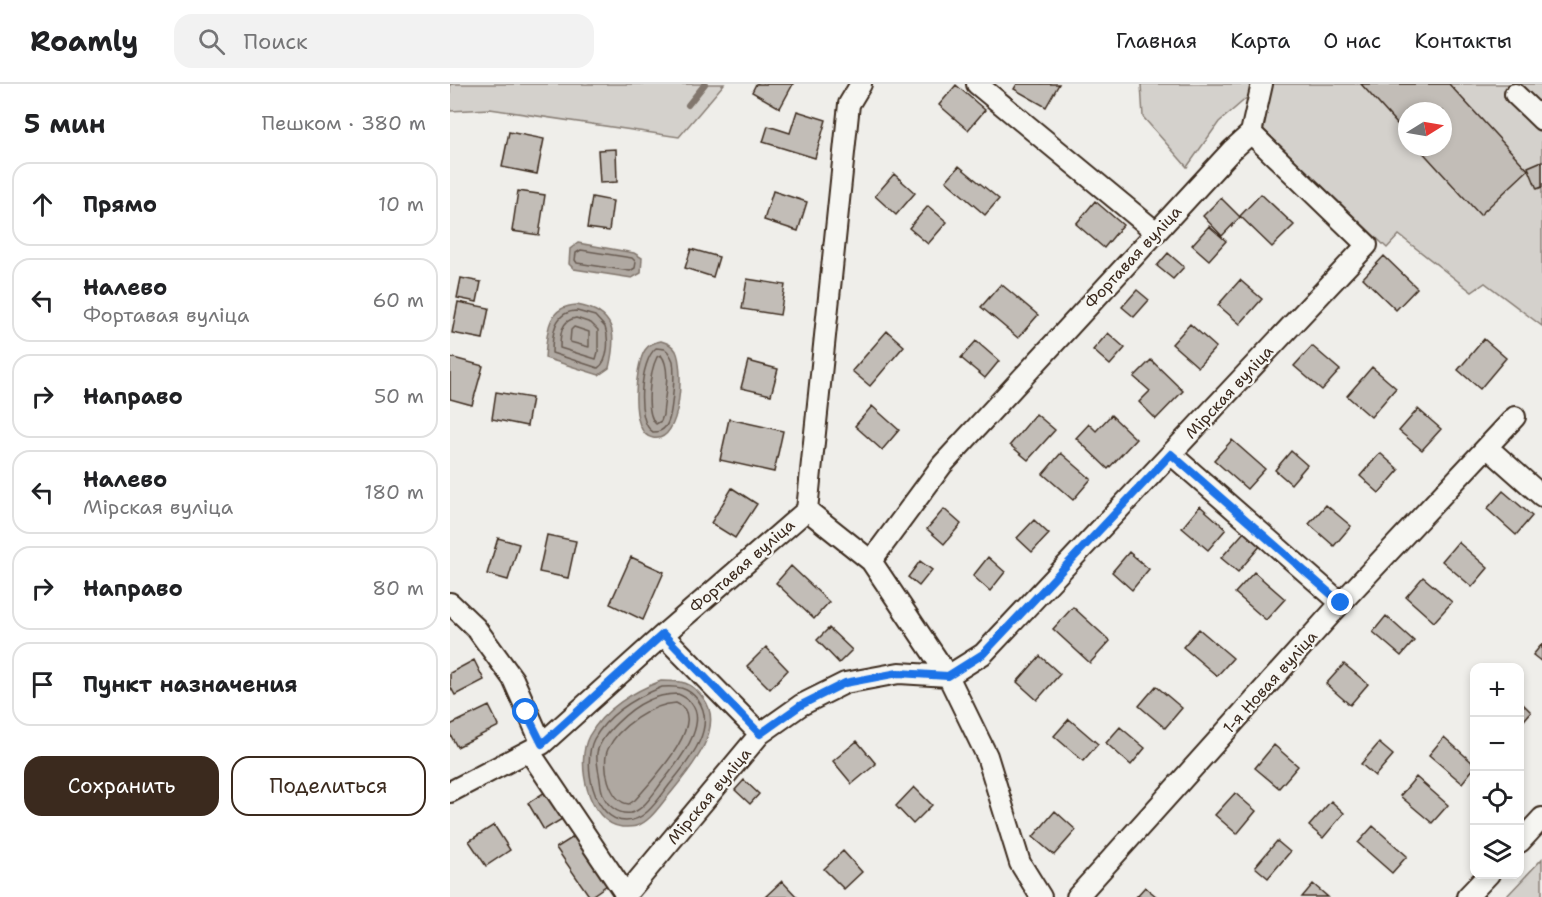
<!DOCTYPE html>
<html lang="ru">
<meta charset="utf-8">
<style>
body{margin:0;font-family:"Shantell Sans",sans-serif;background:#f2f2f2;color:#202124}
.controls{position:absolute;right:18px;bottom:18px;display:grid;overflow:hidden;border-radius:12px;box-shadow:0 3px 9px #0003}
.controls button{width:54px;height:54px;display:grid;place-items:center;padding:0;border:0;border-bottom:2px solid #e0e0e0;background:#fff;color:#202124;font:30px sans-serif}
.compass{position:absolute;left:948px;top:18px;width:54px;height:54px;border-radius:50%;background:#fff;box-shadow:0 3px 9px #0003;rotate:79deg}
.stop{position:absolute;width:18px;height:18px;margin:-14px;border:4px solid #1a73e8;border-radius:50%;background:#fff}
.stop.end{background:#1a73e8;border-color:#fff;box-shadow:0 2px 6px #0008}
.list{margin:0;padding:0;list-style:none}
h2{display:flex;justify-content:space-between;align-items:center;height:78px;margin:0;padding:0 24px;font-size:26px}
h2 small{font-size:20px;font-weight:400;color:#757577}
.list li{display:grid;grid-template-columns:39px 1fr auto;gap:18px;align-items:center;box-sizing:border-box;height:84px;margin:0 12px 12px;padding:0 12px;border:2px solid #e0e0e0;border-radius:18px}
.list b{display:block;font-size:22px;white-space:nowrap}
.list p{margin:0;font-size:20px;white-space:nowrap;color:#757577}
.list em{font-size:20px;font-style:normal;color:#757577}
.actions{display:flex;gap:12px;padding:18px 24px}
.actions a{flex:1;padding:14px 0;border:2px solid #3b2a1e;border-radius:18px;text-align:center;font-size:21px;color:#3b2a1e}
.actions .main{background:#3b2a1e;color:#fff}
.icon{flex:none;width:33px;height:33px;fill:none;stroke:currentColor;stroke-width:2;stroke-linecap:round;stroke-linejoin:round}
.map{position:relative;flex:none;width:1092px;height:813px;overflow:hidden}
header{display:flex;align-items:center;gap:36px;box-sizing:border-box;height:84px;padding:0 30px;background:#fff;border-bottom:2px solid #e0e0e0}
header strong{font-size:28px}
nav{display:flex;gap:33px;margin-inline-start:auto;font-size:21px}
.search{width:420px;height:54px;background:#f2f2f2;display:flex;align-items:center;gap:15px;box-sizing:border-box;padding:0 21px;border-radius:18px;color:#757577;font-size:22px}
main{display:flex}
aside{flex:1;background:#fff}
.map>svg:first-child{display:block}
.green{fill:#d4d1cc;stroke:#887e75;stroke-width:1.5;fill-rule:evenodd}
.water{fill:#afa8a1;stroke:#81766d;stroke-width:1.5}
.lines{fill:none;stroke-linecap:round;stroke-linejoin:round}
.shore{stroke:#695c52;stroke-width:1.5}
.stream{stroke:#81766d;stroke-width:6}
.building{fill:#c2bdb7;stroke:#3b2a1e;stroke-width:1.5}
.minor-casing{stroke:#3b2a1e;stroke-width:24}
.minor{stroke:#f6f6f2;stroke-width:20}
.route{stroke:#1a73e8;stroke-width:8}
.labels{text-anchor:middle;dominant-baseline:central;stroke-width:4.5;stroke-linejoin:round;paint-order:stroke}
.street-label{font-size:16px;fill:#3b2a1e;stroke:#f6f6f2}
</style>
<header>
<strong>Roamly</strong>
<div class="search"><svg class="icon" aria-label="search" viewBox="0 0 24 24"><circle cx="10" cy="10" r="6"/><path d="M15 15l6 6"/></svg>Поиск</div>
<nav><a>Главная</a><a>Карта</a><a>О нас</a><a>Контакты</a></nav>
</header>
<main>
<aside>
<h2>5 мин<small>Пешком · 380 m</small></h2>
<ul class="list">
<li><svg class="icon" aria-label="ahead" viewBox="0 0 24 24"><path d="M12 20V5M6 11l6-6 6 6"/></svg><div><b>Прямо</b></div><em>10 m</em></li>
<li><svg class="icon" aria-label="left" viewBox="0 0 24 24"><path d="M17 20v-9H6M10 6l-5 5 5 5"/></svg><div><b>Налево</b><p>Фортавая вуліца</p></div><em>60 m</em></li>
<li><svg class="icon" aria-label="right" viewBox="0 0 24 24"><path d="M7 20v-9h11M14 6l5 5-5 5"/></svg><div><b>Направо</b></div><em>50 m</em></li>
<li><svg class="icon" aria-label="left" viewBox="0 0 24 24"><path d="M17 20v-9H6M10 6l-5 5 5 5"/></svg><div><b>Налево</b><p>Мірская вуліца</p></div><em>180 m</em></li>
<li><svg class="icon" aria-label="right" viewBox="0 0 24 24"><path d="M7 20v-9h11M14 6l5 5-5 5"/></svg><div><b>Направо</b></div><em>80 m</em></li>
<li><svg class="icon" aria-label="arrive" viewBox="0 0 24 24"><path d="M6 21V4h12l-3 4 3 4H6"/></svg><div><b>Пункт назначения</b></div></li>
</ul>
<div class="actions"><a class="main">Сохранить</a><a>Поделиться</a></div>
</aside>
<div class="map">
<svg width="1092" height="813" viewBox="0 0 1092 813">
<rect width="100%" height="100%" fill="#efeeea"/>
<filter id="ink" filterUnits="userSpaceOnUse"><feTurbulence type="fractalNoise" baseFrequency=".0167" numOctaves="2"/><feDisplacementMap in="SourceGraphic" scale="12" xChannelSelector="R" yChannelSelector="G"/><feConvolveMatrix kernelMatrix="1 2 1 2 8 2 1 2 1" color-interpolation-filters="sRGB"/></filter>
<g filter="url(#ink)">
<!-- green -->
<path class="green" d="M0,0H274L229,53L40,25L0,27Z
M691,0H1092V242L1035,199L1022,208L949,151L937,164L814,46L799,12L769,38L737,83L693,33ZM957,27H993V63H957Z
M1092,775V813H1056Z"/>
<!-- water -->
<path class="water" d="M128,159L184,169L192,174L191,189L182,194L124,185L119,180L120,165Z
M127,221C166,228 167,250 159,284L149,291L95,274C97,250 96,222 127,221Z
M211,257C218,259 222,261 226,267C234,283 232,360 203,354C178,350 185,281 195,266C199,260 205,258 211,257Z
M211,597C232,597 241,597 254,615C276,645 238,688 219,711C210,721 200,738 186,742C183,743 176,743 172,743C138,739 125,678 139,652C154,625 184,607 211,597Z"/>
<g class="lines">
<!-- shore -->
<path class="shore" d="M131,166L182,174L186,178L185,184L180,187L127,179L125,176L126,169Z
M127,227L145,232L155,243C159,254 159,277 148,284L102,269C102,250 104,227 127,227Z
M126,234L141,239L148,246V268L146,275L110,264C110,251 111,236 126,234Z
M124,243L139,248V263L120,258L121,246Z
M206,264L215,265C219,268 221,272 223,277C225,289 223,333 216,342C212,347 209,348 203,348C185,338 190,276 206,264Z
M211,271C222,285 214,314 213,331L211,337L206,340C194,329 200,287 207,273Z
M212,603C227,602 238,603 248,616C268,644 237,679 220,700C209,714 196,737 176,737C143,737 132,678 144,655C158,630 187,613 212,603Z
M228,610C270,627 230,676 213,697C205,707 194,726 181,729C175,730 168,728 163,724C154,718 151,707 150,696C149,688 146,678 147,669C150,651 181,624 197,617C207,612 217,610 228,610Z
M226,619C263,634 198,701 185,716L179,720C159,718 151,680 158,665C168,643 202,620 226,619Z"/>
<!-- stream -->
<path class="stream" d="M238,21L255,0"/>
</g>
<!-- building -->
<path class="building" d="M306,0H343L330,24L302,8Z
M567,0H609L596,23L564,5Z
M911,0H999L1078,86L1030,131L968,63H993V27H957V51Z
M506,1L535,26L518,46L489,21Z
M347,27L376,36L365,74L313,58L318,42L340,49Z
M59,48L94,55L87,90L52,83Z
M166,65L167,98L150,99L148,66Z
M1092,77V103L1087,105L1078,83Z
M509,82L549,115L535,131L496,97Z
M444,90L465,109L446,131L425,112Z
M68,107L95,111L89,151L62,147Z
M323,107L357,118L348,147L314,136Z
M811,110L844,141L822,163L790,132Z
M142,113L163,117L159,147L137,144Z
M771,114L790,133L772,152L753,132Z
M645,117L673,141L654,164L626,140Z
M478,122L497,138L478,160L459,144Z
M759,142L776,157L759,176L742,161Z
M241,165L269,173L263,193L235,184Z
M718,169L734,183L723,195L707,182Z
M934,172L967,204L946,226L913,194Z
M11,194L31,198L27,218L7,214Z
M297,195L335,201L330,231L292,225Z
M790,196L812,215L790,240L768,221Z
M551,200L588,231L568,254L531,223Z
M687,206L699,216L684,233L672,223Z
M8,218L39,224L33,255L2,249Z
M740,240L766,263L748,283L722,260Z
M437,247L454,262L420,302L402,287Z
M658,249L675,264L660,281L643,266Z
M1034,255L1056,274L1030,305L1008,286Z
M526,257L549,277L535,294L511,274Z
M862,262L890,286L872,306L844,282Z
M0,273L33,282L22,321L0,315Z
M701,276L733,307L706,335L689,318L700,307L684,293Z
M298,277L328,285L321,311L291,304Z
M922,283L946,304L921,333L897,312Z
M46,308L82,314L77,342L42,335Z
M422,322L449,346L432,366L405,342Z
M968,325L991,345L972,366L949,347Z
M586,330L605,346L578,376L560,361Z
M661,331L686,355L658,385L626,354L639,340L646,347Z
M279,335L333,347L324,388L270,376Z
M782,356L815,385L797,405L764,376Z
M841,367L857,381L841,400L825,386Z
M611,369L641,395L623,416L593,390Z
M930,369L949,386L929,409L910,392Z
M282,404L307,420L285,454L261,439Z
M1053,407L1082,432L1066,451L1037,425Z
M876,421L901,442L884,462L859,440Z
M750,422L776,445L758,466L732,444Z
M494,425L511,440L494,460L477,445Z
M584,436L599,450L582,468L567,454Z
M795,447L811,461L788,488L771,474Z
M97,451L126,457L118,494L89,488Z
M48,454L69,460L58,496L37,490Z
M1008,458L1038,484L1022,503L992,477Z
M679,468L699,485L682,506L662,488Z
M181,473L214,488L193,536L160,520Z
M538,473L555,488L540,507L523,492Z
M470,477L482,486L469,502L458,493Z
M341,482L379,518L364,535L326,499Z
M804,488L835,515L816,536L785,509Z
M973,493L1002,518L984,538L956,513Z
M623,523L660,557L640,579L603,545Z
M936,532L964,557L951,572L923,548Z
M379,544L402,566L389,579L367,556Z
M749,545L783,574L767,592L733,563Z
M1092,560V578L1083,571Z
M316,563L338,586L320,605L297,582Z
M590,572L610,590L587,616L567,598Z
M24,576L34,596L5,611L0,602V589Z
M894,580L918,600L900,621L876,600Z
M706,602L732,624L715,644L689,622Z
M1070,617L1081,628L1070,641Z
M39,622L49,642L7,663L0,650V641Z
M619,635L648,660L633,677L604,652Z
M670,643L695,664L681,681L656,659Z
M994,653L1024,680V684L1012,699L979,671Z
M407,657L426,680L402,700L383,677Z
M929,659L943,671L925,692L911,680Z
M824,661L848,682L829,704L805,684Z
M966,693L998,721L982,739L950,712Z
M294,696L309,710L300,720L285,706Z
M464,703L482,721L463,740L446,722Z
M95,708L112,735L94,746L78,719Z
M785,709L806,727L787,750L765,731Z
M881,717L894,729L873,754L859,742Z
M605,727L626,746L604,771L583,753Z
M44,741L60,766L36,782L19,757Z
M923,742L957,772L942,789L908,759Z
M125,752L157,801L140,813L106,764Z
M827,757L840,768L818,794L805,783Z
M393,767L412,788L394,805L374,785Z
M332,797L347,813H315Z
M863,800L878,813H852Z
M695,803L707,813H686Z"/>
<g class="lines">
<!-- minor casing -->
<g class="minor-casing">
<path id="minor" d="M527,0L706,148
M1065,10L1092,36
M1037,363L1092,412
M721,370L891,519
M357,426L421,477L498,592L537,672L570,779L591,813
M421,477L492,381L782,66L801,49L812,0
M0,519L26,544L63,595L92,660
M213,551L310,650
M79,667L176,811
M0,708L92,660L213,551L357,426L399,20L411,0
M1070,758L1092,734
M174,813L310,650L351,621L395,599L449,589L498,592L533,570L917,161L801,49
M627,813L891,519L1065,333
M1017,813L1039,790"/>
</g>
<!-- minor -->
<use href="#minor" class="minor"/>
</g>
</g>
<g class="lines" filter="url(#ink)">
<!-- route -->
<path class="route" d="M76,628L92,660L213,550L310,650L351,621L395,599L448,589L498,592L533,570L721,370L891,519"/>
</g>
<g class="labels">
<!-- street labels -->
<g class="street-label">
<text transform="translate(683 173) rotate(-47)">Фортавая вуліца</text>
<text transform="translate(779 308) rotate(-47)">Мірская вуліца</text>
<text transform="translate(292 482) rotate(-41)">Фортавая вуліца</text>
<text transform="translate(820 598) rotate(-48)">1-я Новая вуліца</text>
<text transform="translate(259 712) rotate(-50)">Мірская вуліца</text>
</g>
</g>
</svg>
<div class="controls">
<button>+</button>
<button>−</button>
<button><svg class="icon" aria-label="locate" viewBox="0 0 24 24"><circle cx="12" cy="12" r="6"/><path d="M12 2v4M12 18v4M2 12h4M18 12h4"/></svg></button>
<button><svg class="icon" aria-label="layers" viewBox="0 0 24 24"><path d="M12 4l9 5-9 5-9-5zM3 14l9 5 9-5"/></svg></button>
</div>
<svg class="compass" viewBox="-18 -18 36 36"><path d="M0-13l5 13h-10z" fill="#e53935"/><path d="M0 13l5-13h-10z" fill="#757577"/></svg>
<div class="stop" style="left:76px;top:628px"></div>
<div class="stop end" style="left:891px;top:519px"></div>
</div>
</main>
